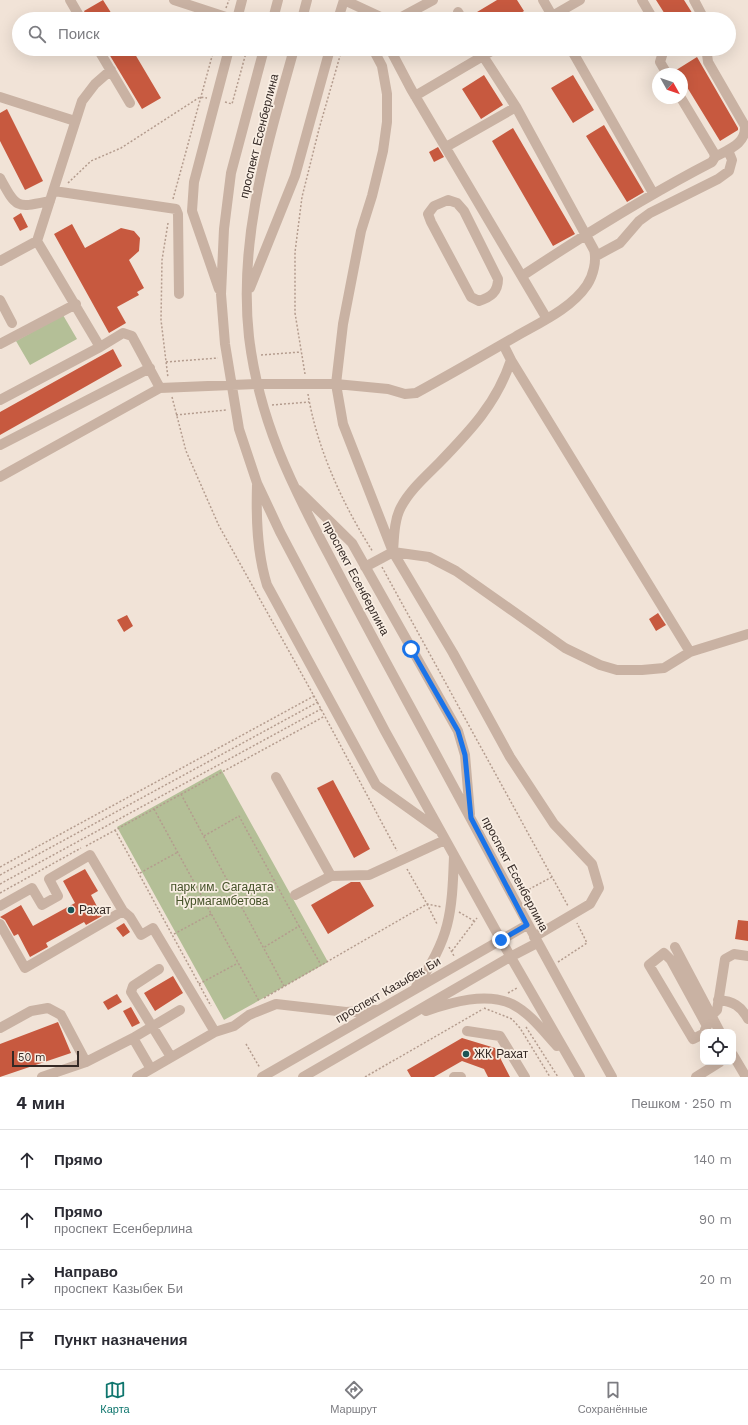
<!DOCTYPE html>
<html lang="ru">
<meta charset="utf-8">
<style>
body{margin:0;font-family:"Work Sans",sans-serif;background:#f2f2f3;color:#2b2b33}
.controls{position:absolute;right:12px;bottom:12px;display:grid;overflow:hidden;border-radius:8px;box-shadow:0 4px 16px #0002}
.controls button{width:36px;height:36px;display:grid;place-items:center;padding:0;border:0;border-bottom:1px solid #e1e1e2;background:#fff;color:#2b2b33;font:20px sans-serif}
.compass{position:absolute;left:652px;top:68px;width:36px;height:36px;border-radius:50%;background:#fff;box-shadow:0 4px 16px #0002;rotate:130deg}
.scale{position:absolute;left:12px;bottom:10px;width:67px;box-sizing:border-box;padding-left:4px;border:2px solid #342925;border-top:0;font-size:11px;line-height:14px;white-space:nowrap;color:#342925;-webkit-text-stroke:3px #f9eee3;paint-order:stroke}
.stop{position:absolute;width:12px;height:12px;margin:-9px;border:3px solid #1a73e8;border-radius:50%;background:#fff}
.stop.end{background:#1a73e8;border-color:#fff;box-shadow:0 1px 4px #0008}
.list{margin:0;padding:0;list-style:none}
h2{display:flex;justify-content:space-between;align-items:center;height:52px;margin:0;padding:0 16px;font-size:17px}
h2 small{font-size:13px;font-weight:400;color:#7c7c81}
.list li{display:grid;grid-template-columns:26px 1fr auto;gap:12px;align-items:center;box-sizing:border-box;height:60px;padding:0 16px;border-top:1px solid #e1e1e2}
.list b{display:block;font-size:15px;white-space:nowrap}
.list p{margin:0;font-size:13px;white-space:nowrap;color:#7c7c81}
.list em{font-size:13px;font-style:normal;color:#7c7c81}
.icon{flex:none;width:22px;height:22px;fill:none;stroke:currentColor;stroke-width:2;stroke-linecap:round;stroke-linejoin:round}
.map{position:relative;flex:none;width:748px;height:1077px;overflow:hidden}
.search{position:absolute;background:#fff;box-shadow:0 4px 16px #0002;left:12px;right:12px;top:12px;height:44px;display:flex;align-items:center;gap:10px;box-sizing:border-box;padding:0 14px;border-radius:22px;color:#7c7c81;font-size:15px}
.sheet{height:292px;background:#fff}
nav{display:flex;justify-content:space-around;align-items:center;box-sizing:border-box;height:56px;border-top:1px solid #e1e1e2;background:#fff;font-size:11px;color:#7c7c81}
nav a{display:grid;justify-items:center;gap:2px}
nav .on{color:#0f766e}
.map>svg:first-child{display:block}
.green{fill:#b4bf97}
.building{fill:#c7593f}
.lines{fill:none;stroke-linecap:round;stroke-linejoin:round}
.path{stroke:#b49c8e;stroke-width:1.5;stroke-dasharray:2 2;stroke-linecap:butt}
.minor{stroke:#c9b2a3;stroke-width:10}
.route{stroke:#1a73e8;stroke-width:5}
.poi-dot{fill:#1b5455;stroke:#f9eee3;stroke-width:1.5}
.labels{text-anchor:middle;dominant-baseline:central;stroke-width:3.5;stroke-linejoin:round;paint-order:stroke}
.street-label{font-size:12px;fill:#342925;stroke:#f9eee3}
.park-label{font-size:12px;fill:#455229;stroke:#f9eee3}
.poi-label{font-size:12px;fill:#342925;stroke:#f9eee3;text-anchor:start}
</style>
<div class="map">
<svg width="748" height="1077" viewBox="0 0 748 1077">
<rect width="100%" height="100%" fill="#f1e3d7"/>
<!-- green -->
<path class="green" d="M63,315L77,339L30,365L16,341Z
M221,769L328,962L224,1020L117,827Z"/>
<!-- building -->
<path class="building" d="M103,0L115,19H88L84,11Z
M497,0H517L524,11L512,19H482L477,12Z
M656,0H684L696,19H668Z
M106,49H132L161,98L142,109Z
M697,57L738,128V130L720,141L682,79V74H673V72Z
M484,75L503,105L481,119L462,89Z
M573,75L594,110L573,123L551,88Z
M7,109L43,181L25,190L0,141V113Z
M604,125L644,192L627,202L586,136Z
M513,128L575,234L553,246L492,141Z
M438,147L444,157L434,162L429,152Z
M21,213L28,227L20,231L13,218Z
M72,224L85,248L121,228L134,231L140,238L139,251L129,260L144,288L137,292L139,295L117,307L126,323L109,333L54,234Z
M113,349L122,366L0,435V412Z
M658,613L666,625L656,631L649,619Z
M127,615L133,626L124,632L117,620Z
M333,780L370,849L354,858L317,788Z
M85,869L98,891L91,895L102,916L86,925L84,922L46,943L48,947L30,957L18,934L14,936L5,920L0,917L21,905L33,926L75,903L63,881Z
M351,882H360L374,906L328,934L311,905Z
M738,920L748,921V941L735,939Z
M124,923L130,932L123,937L116,928Z
M173,976L183,993L155,1011L144,993Z
M117,994L122,1002L108,1010L103,1002Z
M131,1007L140,1023L132,1027L123,1011Z
M58,1022L71,1053L0,1077V1044Z
M462,1038L495,1048L510,1077H488L484,1069L462,1061L434,1077H411L407,1070Z"/>
<g class="lines">
<!-- path -->
<path class="path" d="M226,8L229,0
M225,102L232,104L247,49
M68,183L91,161L121,148L200,97L207,98
M173,199L214,49
M168,223L162,260L161,320L168,378
M261,355L301,352
M166,362L218,358
M305,374L295,313V252L302,197L319,129L342,49
M308,394C317,449 343,505 373,552
M172,397L186,451L219,526L314,696L397,851
M272,405L309,402
M176,415L226,410
M382,567L568,906
M181,794L284,986
M154,809L259,1001
M115,830L211,1006
M204,836L239,816L299,926L263,948
M86,846L325,716
M0,867L314,696
M407,869L427,904L442,907
M140,873L178,852
M0,875L318,702
M0,884L321,709
M0,893L81,848
M522,893L552,877
M239,900L275,880
M459,912L474,921
M299,926L321,965
M174,934L211,914
M449,947L454,956
M452,951L477,918
M558,962L587,943L577,923
M199,984L238,963
M508,993L517,988
M264,998L427,904L437,924
M484,1008L512,1019L520,1028L550,1077
M526,1027L558,1077
M246,1044L260,1068
M365,1077L483,1009"/>
<!-- minor -->
<path class="minor" d="M70,0L81,19
M174,0L232,19
M344,0L385,19
M543,0L554,19
M642,0L653,19
M694,0L704,19
M458,12L462,19
M237,19L242,0
M273,19L278,0
M302,19L307,0
M338,19L344,0
M398,19L433,0
M547,19L580,0
M98,49L130,103
M264,49L231,173L224,229L221,294L225,344L239,429L257,483L280,532L385,731L501,940L580,1077
M294,49C268,143 238,237 249,337C259,420 291,484 330,557C355,605 381,653 407,701C475,826 542,952 612,1077
M373,49L382,66L387,94V122L383,151L372,196L361,231L343,324L336,384L343,424L393,552L453,653L510,757L554,824L592,864L599,888L590,904L534,937
M390,49L411,89L547,319
M479,49L483,56L495,49
M571,49L653,193
M664,49L660,62L667,74
M711,49L707,54L708,62L745,126C746,144 729,149 715,157
M415,96L483,56L516,107
M0,97L75,121
M0,178C17,209 16,208 50,201
M54,191L176,209L178,214L179,294
M448,200L457,203L464,211L498,279C498,292 491,297 479,301L471,297L431,222L428,214L434,206Z
M596,256L620,243L639,221L650,213L718,179L729,171L732,160L728,150
M0,261L37,241L82,101L95,84L111,70
M522,276C584,235 646,196 712,162L715,157L714,153L681,98
M250,288L295,176L330,49
M219,289L192,211L194,182L229,49
M0,300L12,323
M0,344L76,304
M100,347L123,333L132,336L160,388L256,384H336L388,389L405,394L416,393C449,375 482,356 515,337C539,323 571,309 587,285C593,276 597,261 594,250L516,107L446,147
M511,360L690,652
M0,400L100,347L37,241
M0,445L150,368
M0,477L160,388
M257,485C256,519 257,553 267,585L376,785L439,830
M298,490L352,543L458,731L465,755L470,814
M393,552L429,557L456,571L565,648L600,665L617,670H642L664,668L690,652L748,634
M365,567L393,552C394,538 394,520 401,507C410,490 425,477 439,463C470,431 497,403 511,360L503,344
M276,777L331,876L369,875L445,840
M295,895L331,876
M0,906L32,888L42,905L58,896L49,879L90,855L123,911L130,917L141,935L153,928L215,1032
M0,924L25,968L123,911
M675,947L720,1032
M159,969L133,986L131,992L171,1057
M416,987C450,939 452,914 454,856
M718,1000C733,1001 741,1006 748,1019
M426,1011C452,1002 486,992 512,1004C530,1013 544,1032 557,1046
M0,1028L31,1011L48,1008L61,1015L86,1062
M705,1030L711,1016L717,1010L725,959L734,954L748,956
M467,1031L500,1036L525,1077
M703,1034L693,1039L649,965L664,953L671,960L707,1026
M133,1038L151,1069
M733,1055L746,1077
M42,1077L86,1062L133,1038L180,1010
M137,1077L215,1032L234,1026L249,1015L276,1004L346,1012L376,1010
M262,1077L527,925
M303,1077L510,957L537,943
M454,1077H461
M696,1077L720,1062"/>
</g>
<g class="lines">
<!-- route -->
<path class="route" d="M411,649L458,731L465,755L471,818L527,925L501,940"/>
</g>
<!-- markers -->
<g class="poi-dot">
<circle cx="71" cy="910" r="4"/>
<circle cx="466" cy="1054" r="4"/>
</g>
<g class="labels">
<!-- street labels -->
<g class="street-label">
<text transform="translate(259 136) rotate(-76)">проспект Есенберлина</text>
<text transform="translate(356 578) rotate(62)">проспект Есенберлина</text>
<text transform="translate(515 874) rotate(62)">проспект Есенберлина</text>
<text transform="translate(388 990) rotate(-30)">проспект Казыбек Би</text>
</g>
<!-- park labels -->
<g class="park-label">
<text x="222" y="887">парк им. Сагадата<tspan x="222" dy="14">Нурмагамбетова</tspan></text>
</g>
<!-- poi labels -->
<g class="poi-label">
<text x="79" y="910">Рахат</text>
<text x="474" y="1054">ЖК Рахат</text>
</g>
</g>
</svg>
<div class="controls">
<button><svg class="icon" aria-label="locate" viewBox="0 0 24 24"><circle cx="12" cy="12" r="6"/><path d="M12 2v4M12 18v4M2 12h4M18 12h4"/></svg></button>
</div>
<svg class="compass" viewBox="-18 -18 36 36"><path d="M0-13l5 13h-10z" fill="#e53935"/><path d="M0 13l5-13h-10z" fill="#7c7c81"/></svg>
<div class="scale">50 m</div>
<div class="stop" style="left:411px;top:649px"></div>
<div class="stop end" style="left:501px;top:940px"></div>
<div class="search"><svg class="icon" aria-label="search" viewBox="0 0 24 24"><circle cx="10" cy="10" r="6"/><path d="M15 15l6 6"/></svg>Поиск</div>
</div>
<section class="sheet">
<h2>4 мин<small>Пешком · 250 m</small></h2>
<ul class="list">
<li><svg class="icon" aria-label="ahead" viewBox="0 0 24 24"><path d="M12 20V5M6 11l6-6 6 6"/></svg><div><b>Прямо</b></div><em>140 m</em></li>
<li><svg class="icon" aria-label="ahead" viewBox="0 0 24 24"><path d="M12 20V5M6 11l6-6 6 6"/></svg><div><b>Прямо</b><p>проспект Есенберлина</p></div><em>90 m</em></li>
<li><svg class="icon" aria-label="right" viewBox="0 0 24 24"><path d="M7 20v-9h11M14 6l5 5-5 5"/></svg><div><b>Направо</b><p>проспект Казыбек Би</p></div><em>20 m</em></li>
<li><svg class="icon" aria-label="arrive" viewBox="0 0 24 24"><path d="M6 21V4h12l-3 4 3 4H6"/></svg><div><b>Пункт назначения</b></div></li>
</ul>
</section>
<nav>
<a class="on"><svg class="icon" aria-label="map" viewBox="0 0 24 24"><path d="M3 6l6-2 6 2 6-2v14l-6 2-6-2-6 2zM9 4v14M15 6v14"/></svg>Карта</a>
<a><svg class="icon" aria-label="directions" viewBox="0 0 24 24"><path d="M12 3l9 9-9 9-9-9zM9 14v-3h6M13 9l2 2-2 2"/></svg>Маршрут</a>
<a><svg class="icon" aria-label="saved" viewBox="0 0 24 24"><path d="M7 4h10v16l-5-4-5 4z"/></svg>Сохранённые</a>
</nav>
